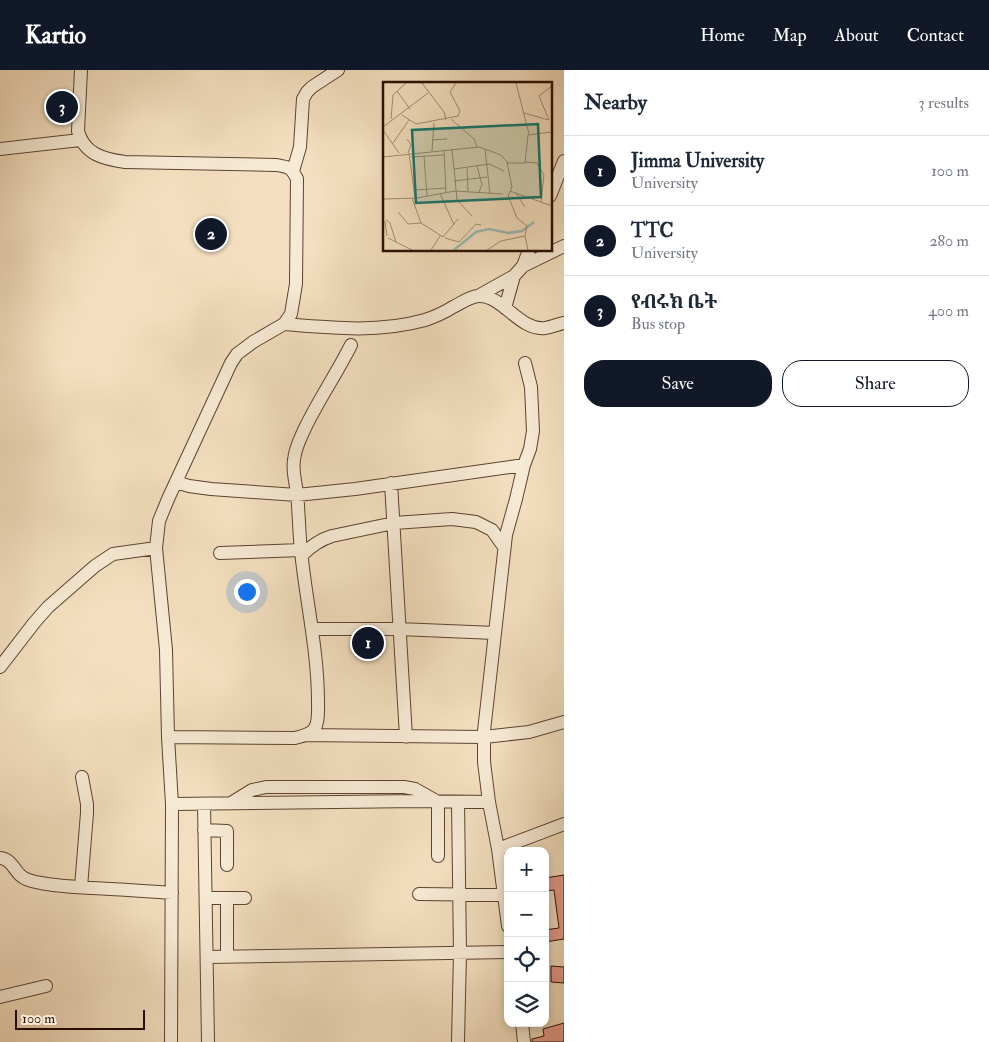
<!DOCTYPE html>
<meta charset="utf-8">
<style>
body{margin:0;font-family:"IM FELL Double Pica","Noto Serif Ethiopic",serif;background:#f2f2f3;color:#1f2937}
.controls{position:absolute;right:15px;bottom:15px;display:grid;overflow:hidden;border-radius:10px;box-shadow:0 2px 8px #0003}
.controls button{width:45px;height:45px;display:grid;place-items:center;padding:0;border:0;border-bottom:1px solid #e0e1e3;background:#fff;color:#1f2937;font:25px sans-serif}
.scale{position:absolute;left:15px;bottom:12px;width:130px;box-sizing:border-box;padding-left:5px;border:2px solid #2a0f01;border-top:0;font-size:14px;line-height:18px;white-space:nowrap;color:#2a0f01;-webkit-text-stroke:4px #f7ead5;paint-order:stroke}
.you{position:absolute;left:246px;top:521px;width:18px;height:18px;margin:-12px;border:4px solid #fff;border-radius:50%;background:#1a73e8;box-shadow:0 0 0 8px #1a73e833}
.badge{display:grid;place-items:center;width:32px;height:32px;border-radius:50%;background:#111827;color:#fff;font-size:16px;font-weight:700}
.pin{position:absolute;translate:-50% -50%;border:2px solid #fff;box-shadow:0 1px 5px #0006}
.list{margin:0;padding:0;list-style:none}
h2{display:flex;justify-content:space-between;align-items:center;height:65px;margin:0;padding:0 20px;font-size:21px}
h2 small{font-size:16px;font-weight:400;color:#747a83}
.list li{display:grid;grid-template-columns:32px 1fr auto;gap:15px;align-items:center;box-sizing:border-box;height:70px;padding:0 20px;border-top:1px solid #e0e1e3}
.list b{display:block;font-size:19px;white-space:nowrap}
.list p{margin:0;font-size:16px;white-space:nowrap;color:#747a83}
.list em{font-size:16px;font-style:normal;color:#747a83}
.actions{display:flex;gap:10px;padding:15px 20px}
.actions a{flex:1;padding:11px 0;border:1px solid #111827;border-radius:20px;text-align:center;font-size:18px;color:#111827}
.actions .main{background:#111827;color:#fff}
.icon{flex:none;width:28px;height:28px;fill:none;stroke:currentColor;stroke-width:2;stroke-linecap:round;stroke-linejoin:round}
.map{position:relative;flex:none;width:564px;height:972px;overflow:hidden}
header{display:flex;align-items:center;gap:30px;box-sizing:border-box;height:70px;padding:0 25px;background:#111827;color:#fff}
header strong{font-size:24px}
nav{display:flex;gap:28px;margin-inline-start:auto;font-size:18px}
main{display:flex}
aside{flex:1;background:#fff}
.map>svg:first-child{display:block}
.building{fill:#e69c8e;stroke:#2a0f01}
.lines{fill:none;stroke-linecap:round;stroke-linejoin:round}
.minor-casing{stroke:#5c4330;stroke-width:14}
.minor{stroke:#f7ead5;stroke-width:12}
.inset-river{fill:none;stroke:#9bbcb2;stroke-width:2.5}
.inset-road{fill:none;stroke:#a38c73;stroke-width:1}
.view{fill:#0f766e;fill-opacity:0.15;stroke:#0f766e;stroke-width:2.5}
.inset-edge{fill:none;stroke:#2a0f01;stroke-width:2.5}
</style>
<header>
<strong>Kartio</strong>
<nav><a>Home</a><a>Map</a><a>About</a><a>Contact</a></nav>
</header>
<main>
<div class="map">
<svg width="564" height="972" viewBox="0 0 564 972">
<rect width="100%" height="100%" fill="#f3dfbf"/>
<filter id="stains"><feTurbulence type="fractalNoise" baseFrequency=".004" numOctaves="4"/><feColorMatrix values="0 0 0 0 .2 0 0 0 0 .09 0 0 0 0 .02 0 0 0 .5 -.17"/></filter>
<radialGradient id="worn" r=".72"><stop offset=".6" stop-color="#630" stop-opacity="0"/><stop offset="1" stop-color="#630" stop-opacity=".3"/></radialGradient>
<!-- building -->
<path class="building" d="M564,805V869L545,872V860L559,858L554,820L545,821V808Z
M551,896L564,897V913L551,912Z
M564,953V972H532V969L544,966L543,959Z"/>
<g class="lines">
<!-- minor casing -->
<g class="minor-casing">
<path id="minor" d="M81,0L78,61C84,84 103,89 125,92L276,95C289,97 291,97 297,109L296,214L291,244L284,254L253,272L237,284L231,293L168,429L159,451L156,478L166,580L168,667L172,734L171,972
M0,79L80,70
M293,101L300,77L303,29L307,22L312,17L338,0
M550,126L564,91
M523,196L564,176
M478,226L514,206L523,196L529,180
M505,238L514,206
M284,254C331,258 379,263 425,250C434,247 445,242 453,237C461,233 469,227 478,226C502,224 519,261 545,258C552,257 558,254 564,253
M176,412L189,416L211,419L297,425L355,419L524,395
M391,413L406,667
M220,483L301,480
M302,485C311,476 319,470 332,466L394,453L452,449L476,452L492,460L504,477
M313,559H399L495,563
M0,597L34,553L48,537L95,496L113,484L156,478
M306,665L484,667L529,662L564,652
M168,667L295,668C302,666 311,665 315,658C319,651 318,639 318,632C318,581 306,531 301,481C299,462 299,443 297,424C296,413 292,401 294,390C295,378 300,369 305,358C319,329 337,303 351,275
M458,732L460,883L458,972
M231,733L252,720L266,717H404L415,719L438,732V786
M172,734L418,731L489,732
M204,734L208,972
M204,760L227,761V795
M498,779L564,754
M0,788C11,789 13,798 20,805C25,810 34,812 41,813C57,816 74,817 91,818C118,819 145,821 172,823
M81,817L87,743V734L82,707
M419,824L504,825
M206,828H227V887
M227,828H245
M508,856L498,779L489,732L484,692V661L506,465L516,429L524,395L530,379L533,361L531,317L525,293
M207,887L508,882
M0,927L46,916
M522,953L524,972"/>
</g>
<!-- minor -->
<use href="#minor" class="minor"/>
</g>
<!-- overview -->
<g transform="translate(383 12)">
<rect width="169" height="169" fill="#f3dfbf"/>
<path class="inset-river" d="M71,168L93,150L106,147L125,151L139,149L151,140"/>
<path class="inset-road" d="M39,1L61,30L63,38M133,1L146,52M14,9L27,27M141,31L166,38L156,14L169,4M19,33L33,42L75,34L77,29L67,10L73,1M8,37L10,13L23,1M68,37L91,57L94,65M0,45L45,11M0,48L16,71M24,57L28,63L25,71M49,58L64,57M10,61L26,38M102,67L107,112M69,68L71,87L106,82L121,89M49,69L51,41M61,69L63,110M26,71L32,116M41,74L44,114M0,75L96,65L118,73L125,81H142L145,53L169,50M28,75L61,73M124,80L129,105L125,114L134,136L144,144L142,154L145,168M143,80L154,81L161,93L158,119M94,84L99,103L96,110M71,86L74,118L89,134M84,86L85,109M71,99L104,95M31,108L63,106M127,109L169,124M57,111L71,143M133,111L142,125M29,116L38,141L60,155L75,137M1,117L34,116L72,109L120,112M15,130L25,142L38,141M3,138L7,141L13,160M2,139L4,154M5,156L29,168M62,156L76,160L93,142L98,143M48,168L57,154M104,168L118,159L142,154"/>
<path class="view" d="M155,42L158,115L33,121L29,48Z"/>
<rect width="169" height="169" class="inset-edge"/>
</g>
<rect width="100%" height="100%" filter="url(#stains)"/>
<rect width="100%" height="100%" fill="url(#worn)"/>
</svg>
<div class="controls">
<button>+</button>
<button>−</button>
<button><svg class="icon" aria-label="locate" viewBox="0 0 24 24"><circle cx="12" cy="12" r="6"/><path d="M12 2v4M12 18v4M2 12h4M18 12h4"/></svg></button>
<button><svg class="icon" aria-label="layers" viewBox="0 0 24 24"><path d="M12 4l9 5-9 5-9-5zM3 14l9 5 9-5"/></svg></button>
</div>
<div class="scale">100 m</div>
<div class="you"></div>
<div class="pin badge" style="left:368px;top:573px">1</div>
<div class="pin badge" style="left:211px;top:164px">2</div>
<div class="pin badge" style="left:62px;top:37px">3</div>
</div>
<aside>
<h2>Nearby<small>3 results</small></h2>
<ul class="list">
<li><span class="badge">1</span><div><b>Jimma University</b><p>University</p></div><em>100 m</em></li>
<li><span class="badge">2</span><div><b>TTC</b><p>University</p></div><em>280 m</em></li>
<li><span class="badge">3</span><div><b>የብሩክ ቤት</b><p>Bus stop</p></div><em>400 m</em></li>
</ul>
<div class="actions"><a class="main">Save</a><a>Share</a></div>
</aside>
</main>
